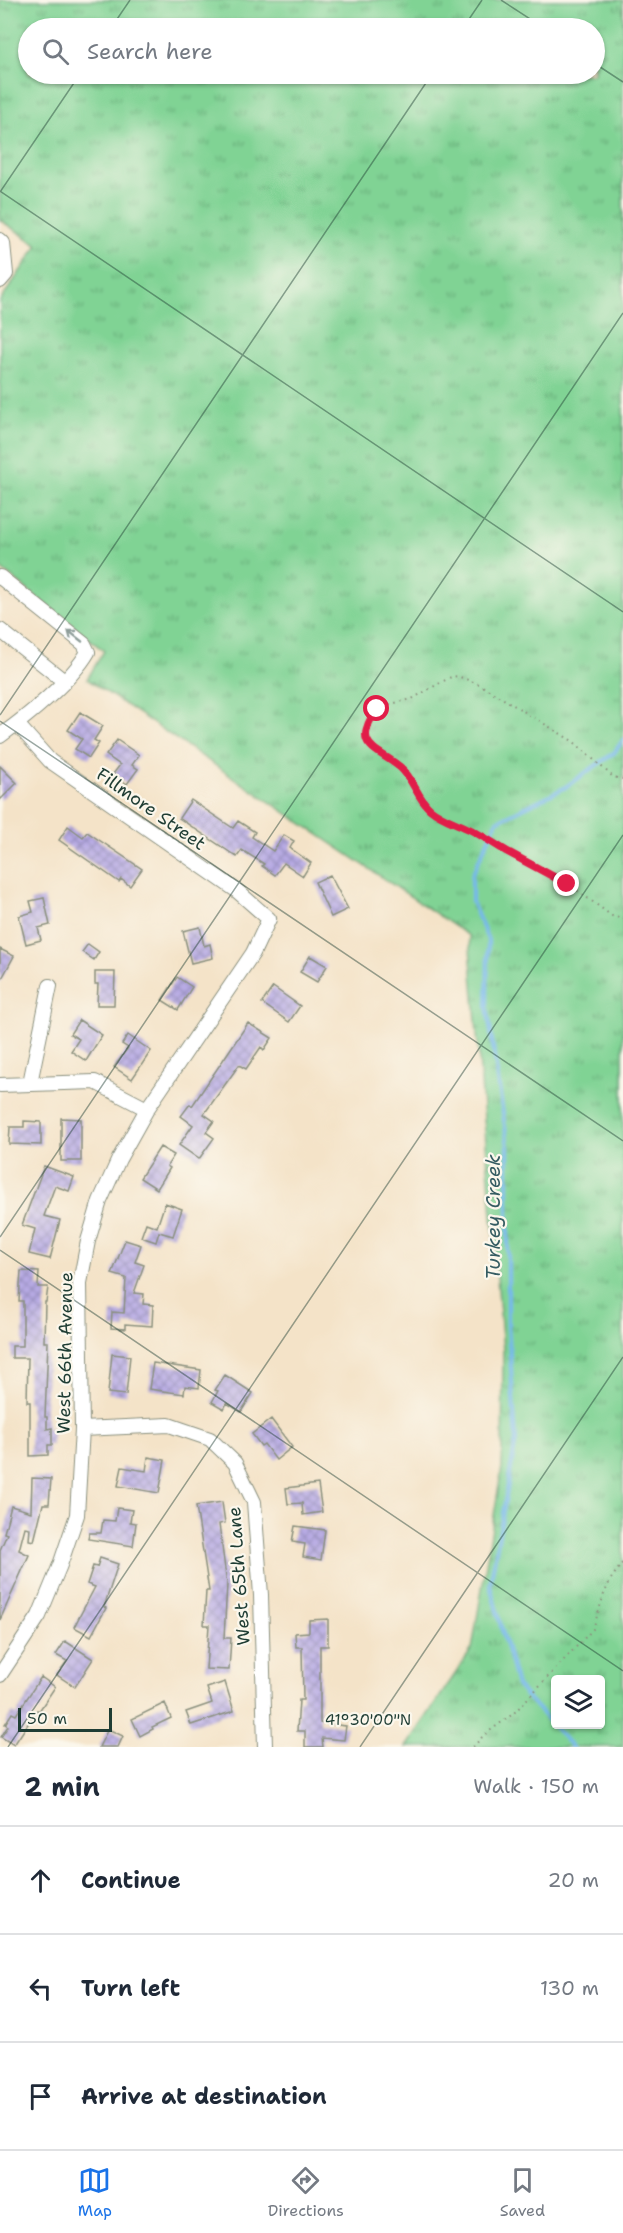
<!DOCTYPE html>
<meta charset="utf-8">
<style>
body{margin:0;font-family:"Shantell Sans",sans-serif;background:#f2f2f3;color:#1f2937}
.controls{position:absolute;right:18px;bottom:18px;display:grid;overflow:hidden;border-radius:6px;box-shadow:0 2px 4px #0004}
.controls button{width:54px;height:54px;display:grid;place-items:center;padding:0;border:0;border-bottom:2px solid #e0e1e3;background:#fff;color:#1f2937;font:30px sans-serif}
.scale{position:absolute;left:18px;bottom:15px;width:94px;box-sizing:border-box;padding-left:6px;border:3px solid #1f3d34;border-top:0;font-size:16px;line-height:21px;white-space:nowrap;color:#1f3d34;-webkit-text-stroke:4px #fbf7ec;paint-order:stroke}
.stop{position:absolute;width:18px;height:18px;margin:-14px;border:4px solid #e11d48;border-radius:50%;background:#fff}
.stop.end{background:#e11d48;border-color:#fff;box-shadow:0 2px 6px #0008}
.list{margin:0;padding:0;list-style:none}
h2{display:flex;justify-content:space-between;align-items:center;height:78px;margin:0;padding:0 24px;font-size:26px}
h2 small{font-size:20px;font-weight:400;color:#747a83}
.list li{display:grid;grid-template-columns:39px 1fr auto;gap:18px;align-items:center;box-sizing:border-box;height:108px;padding:0 24px;border-top:2px solid #e0e1e3}
.list b{display:block;font-size:22px;white-space:nowrap}
.list em{font-size:20px;font-style:normal;color:#747a83}
.icon{flex:none;width:33px;height:33px;fill:none;stroke:currentColor;stroke-width:2;stroke-linecap:round;stroke-linejoin:round}
.map{position:relative;flex:none;width:623px;height:1747px;overflow:hidden}
.search{position:absolute;background:#fff;box-shadow:0 2px 4px #0004;left:18px;right:18px;top:18px;height:66px;display:flex;align-items:center;gap:15px;box-sizing:border-box;padding:0 21px;border-radius:33px;color:#747a83;font-size:22px}
.sheet{height:402px;background:#fff}
nav{display:flex;justify-content:space-around;align-items:center;box-sizing:border-box;height:84px;border-top:2px solid #e0e1e3;background:#fff;font-size:16px;color:#747a83}
nav a{display:grid;justify-items:center;gap:3px}
nav .on{color:#1a73e8}
.map>svg:first-child{display:block}
.grass{fill:url(#grass-tufts);stroke:#508864;stroke-width:1.5;fill-rule:evenodd}
.lines{fill:none;stroke-linecap:round;stroke-linejoin:round}
.stream{stroke:#76b8eb;stroke-width:4}
.building{fill:url(#building-cross-hatch)}
.minor-casing{stroke:#8a907e;stroke-width:16}
.path{stroke:#8a907e;stroke-width:2;stroke-dasharray:1.5 4.5;stroke-linecap:butt}
.minor{stroke:#fff;stroke-width:14}
.oneway{stroke:#8f9e9a}
.route{stroke:#e11d48;stroke-width:8}
.ticks{fill:none;stroke:#1f3d34;stroke-width:1.5;stroke-opacity:0.45}
.labels{text-anchor:middle;dominant-baseline:central;stroke-width:4.5;stroke-linejoin:round;paint-order:stroke}
.street-label{font-size:18px;fill:#1f3d34;stroke:#fbf7ec}
.water-label{font-size:20px;font-style:italic;fill:#355c62;stroke:#fbf7ec}
.ticks-label{font-size:15px;text-anchor:middle;fill:#1f3d34;stroke:#fbf7ec;stroke-width:4.5;stroke-linejoin:round;paint-order:stroke}
</style>
<div class="map">
<svg width="623" height="1747" viewBox="0 0 623 1747">
<defs>
<pattern id="grass-tufts" width="24" height="20" patternUnits="userSpaceOnUse" patternTransform="scale(1.5)"><rect width="24" height="20" fill="#80d394"/><path d="M3 7l-1-3M5 7V3M7 7l1-3M15 17l-1-3M17 17v-4M19 17l1-3" fill="none" stroke="#68ac7a"/></pattern>
<pattern id="building-cross-hatch" width="8" height="8" patternUnits="userSpaceOnUse" patternTransform="scale(1.5)"><rect width="8" height="8" fill="#b7aae4"/><path d="M0 0l8 8M0 8l8-8" fill="none" stroke="#948cba"/></pattern>
</defs>
<rect width="100%" height="100%" fill="#fbf7ec"/>
<filter id="ink" filterUnits="userSpaceOnUse"><feTurbulence type="fractalNoise" baseFrequency=".0167" numOctaves="2"/><feDisplacementMap in="SourceGraphic" scale="12" xChannelSelector="R" yChannelSelector="G"/><feConvolveMatrix kernelMatrix="1 2 1 2 8 2 1 2 1" color-interpolation-filters="sRGB"/></filter>
<filter id="wash" filterUnits="userSpaceOnUse"><feTurbulence type="fractalNoise" baseFrequency=".008" numOctaves="4" result="noise"/><feDisplacementMap in="SourceGraphic" scale="24" xChannelSelector="R" yChannelSelector="G"/><feGaussianBlur stdDeviation="1.35" result="paint"/><feColorMatrix in="noise" values="0 0 0 0 0 0 0 0 0 0 0 0 0 0 0 0 0 1.4 0 .05"/><feComposite in="paint" operator="in"/></filter>
<g filter="url(#wash)">
<rect width="100%" height="100%" fill="#f4e3c8"/>
<!-- grass -->
<path class="grass" d="M0,0H623V1747H406L472,1649L502,1467L503,1350L469,936L87,679L104,651L0,568V301L38,245L0,220ZM28,28H594V74H28ZM556,1680H600V1724H556Z"/>
<g class="lines">
<!-- stream -->
<path class="stream" d="M572,1747L517,1686L490,1585L516,1440L508,1325V1147L487,1006L488,940L472,902V875L497,821L564,788L614,753L623,740"/>
</g>
<g id="blocks">
<!-- building -->
<path class="building" d="M80,712L103,726L94,740L99,743L89,758L75,749L82,739L68,730Z
M117,740L139,755L132,765L138,769L127,784L113,774L120,765L106,755Z
M0,766L17,783L0,800Z
M191,800L233,828L238,821L255,832L252,837L273,851L284,835L294,841L290,848L311,863L303,876L284,863L275,875L262,866L264,864L242,850L237,857L179,818Z
M68,826L83,837L87,832L142,869L130,886L121,879L119,882L59,840Z
M330,875L348,909L331,917L315,882Z
M44,898L50,925L38,928L41,940L26,944L19,916L33,912L30,901Z
M200,927L204,946L210,944L213,958L191,963L183,931Z
M88,944L99,952L94,960L82,952Z
M0,949L14,956L0,982Z
M310,956L327,966L317,982L300,972Z
M95,972H115L114,1005H97L98,984H95Z
M177,977L192,987L178,1010L162,1000Z
M273,987L300,1006L289,1022L262,1003Z
M79,1020L102,1035L86,1061L71,1051L79,1039L70,1034Z
M248,1023L272,1038L264,1050L261,1047L246,1069L239,1065L204,1114L214,1121L206,1132L214,1138L199,1159L179,1145L193,1125L181,1116L190,1104L192,1106Z
M128,1035L151,1051L132,1079L114,1067L128,1048L122,1044Z
M61,1118L81,1119V1161H61Z
M24,1121L41,1122V1145L9,1144L10,1127H24Z
M160,1147L174,1155L167,1166L170,1168L157,1189L140,1178Z
M44,1166L74,1177L69,1191L55,1186L44,1216L60,1220L50,1259L29,1254L35,1229L22,1225Z
M165,1203L182,1209L173,1236L159,1232L156,1242L141,1237L146,1223L157,1227Z
M125,1240L141,1245L135,1262L144,1265L134,1293L144,1294L143,1304L153,1305L152,1326L125,1324V1329L111,1328L112,1312L124,1313L126,1278L112,1274Z
M21,1271L39,1272L38,1287H48L46,1302H45L44,1342H48L45,1417H47V1429L52,1428V1445H48V1455L30,1456V1402H27L28,1358H12V1346H23V1301H19Z
M112,1354L130,1356L126,1395L108,1393Z
M153,1363L201,1370L199,1388L185,1386L184,1394L149,1389Z
M225,1375L253,1393L241,1412L227,1403L224,1409L212,1402L218,1391L215,1390Z
M271,1419L292,1447L276,1460L264,1444L261,1446L252,1434Z
M148,1457L165,1460L159,1493L118,1486L122,1467L146,1471Z
M32,1478L51,1479L49,1504H43L34,1541L29,1540L30,1528L25,1527L19,1550L29,1555L0,1620V1550L7,1534L4,1533L11,1506L31,1512Z
M318,1484L322,1512L303,1515L302,1503L288,1504L286,1488Z
M222,1502L225,1523L219,1524L227,1584L224,1638H231L229,1670L206,1669L209,1625H204L206,1591H209L196,1506Z
M117,1508L132,1510L130,1522L136,1523L133,1546L88,1539L89,1533H101L103,1520L115,1521Z
M295,1526L325,1530L321,1560L303,1557L305,1544L292,1542Z
M100,1558L118,1564L104,1607L106,1608L91,1636L74,1627L95,1587L87,1584L93,1566L97,1567Z
M328,1619V1646H320V1723L346,1726L344,1740L322,1738L323,1747H305V1731H297L299,1700H303L302,1647H296L295,1633L309,1632V1620Z
M65,1641L93,1659L75,1687L57,1675L67,1661L56,1655Z
M41,1677L55,1687L39,1711L37,1710L14,1745L1,1737L8,1726L5,1724L12,1713L16,1715Z
M225,1682L234,1711L191,1725L186,1712L212,1703L207,1688Z
M165,1703L171,1718L152,1727L153,1729L140,1736L132,1719Z
M108,1729L123,1736L118,1747H99Z"/>
</g>
</g>
<g filter="url(#ink)">
<use href="#blocks" fill-opacity="0" stroke="#8a907e" stroke-width="1.5"/>
<g class="lines">
<!-- minor casing -->
<g class="minor-casing">
<path id="minor" d="M0,240L3,243L6,274L0,281
M0,577L84,644L88,652C71,681 28,716 0,736
M0,630L64,681
M30,1083L50,986
M0,1085L95,1082L147,1109
M82,1429L169,1425L210,1439L235,1463L254,1502L261,1595L265,1747
M0,1675L39,1616L60,1565L77,1515L82,1429L80,1283L88,1241L100,1201L119,1159L147,1109L253,953L269,919L236,890L50,761L17,724"/>
</g>
<!-- path -->
<path class="path" d="M623,779L613,777L574,742L479,684L460,677L453,676L447,679L412,699L382,706L372,717L368,726V740L375,752L401,768L409,776L422,801L427,807L436,814L471,830L567,883L612,916L623,919
M473,1747L484,1735L513,1714L593,1629L604,1594L611,1579L623,1562"/>
<!-- minor -->
<use href="#minor" class="minor"/>
</g>
<!-- one-way arrows -->
<defs><path id="oneway-shaft" d="M-6 0H5M1.5-3L5.5 0L1.5 3" fill="none" stroke-width="1.6" stroke-linecap="round" stroke-linejoin="round" transform="scale(1.5)"/></defs>
<use class="oneway" href="#oneway-shaft" transform="translate(75 636) rotate(-142)"/>
</g>
<g class="lines" filter="url(#ink)">
<!-- route -->
<path class="route" d="M377,709C350,747 378,748 401,768C414,780 417,798 430,809C442,819 457,823 471,830C483,836 494,844 506,851C526,862 547,873 567,884"/>
</g>
<!-- ticks -->
<path class="ticks" d="M501,0L544,28M111,28L130,0M463,28L482,0M594,63L623,82M0,191L623,612M0,192L80,74M0,715L432,74M0,721L623,1141M0,1237L623,313M0,1250L623,1671M8,1747L623,835M360,1747L623,1357"/>
<g class="labels">
<!-- street labels -->
<g class="street-label">
<text transform="translate(151 809) rotate(35)">Fillmore Street</text>
<text transform="translate(65 1353) rotate(-89)">West 66th Avenue</text>
<text transform="translate(239 1576) rotate(-94)">West 65th Lane</text>
</g>
<!-- water labels -->
<g class="water-label">
<text transform="translate(493 1217) rotate(-90)">Turkey Creek</text>
</g>
</g>
<g class="ticks-label">
<text x="368" y="1725">41°30'00"N</text>
</g>
</svg>
<div class="controls">
<button><svg class="icon" aria-label="layers" viewBox="0 0 24 24"><path d="M12 4l9 5-9 5-9-5zM3 14l9 5 9-5"/></svg></button>
</div>
<div class="scale">50 m</div>
<div class="stop" style="left:377px;top:709px"></div>
<div class="stop end" style="left:567px;top:884px"></div>
<div class="search"><svg class="icon" aria-label="search" viewBox="0 0 24 24"><circle cx="10" cy="10" r="6"/><path d="M15 15l6 6"/></svg>Search here</div>
</div>
<section class="sheet">
<h2>2 min<small>Walk · 150 m</small></h2>
<ul class="list">
<li><svg class="icon" aria-label="ahead" viewBox="0 0 24 24"><path d="M12 20V5M6 11l6-6 6 6"/></svg><div><b>Continue</b></div><em>20 m</em></li>
<li><svg class="icon" aria-label="left" viewBox="0 0 24 24"><path d="M17 20v-9H6M10 6l-5 5 5 5"/></svg><div><b>Turn left</b></div><em>130 m</em></li>
<li><svg class="icon" aria-label="arrive" viewBox="0 0 24 24"><path d="M6 21V4h12l-3 4 3 4H6"/></svg><div><b>Arrive at destination</b></div></li>
</ul>
</section>
<nav>
<a class="on"><svg class="icon" aria-label="map" viewBox="0 0 24 24"><path d="M3 6l6-2 6 2 6-2v14l-6 2-6-2-6 2zM9 4v14M15 6v14"/></svg>Map</a>
<a><svg class="icon" aria-label="directions" viewBox="0 0 24 24"><path d="M12 3l9 9-9 9-9-9zM9 14v-3h6M13 9l2 2-2 2"/></svg>Directions</a>
<a><svg class="icon" aria-label="saved" viewBox="0 0 24 24"><path d="M7 4h10v16l-5-4-5 4z"/></svg>Saved</a>
</nav>
